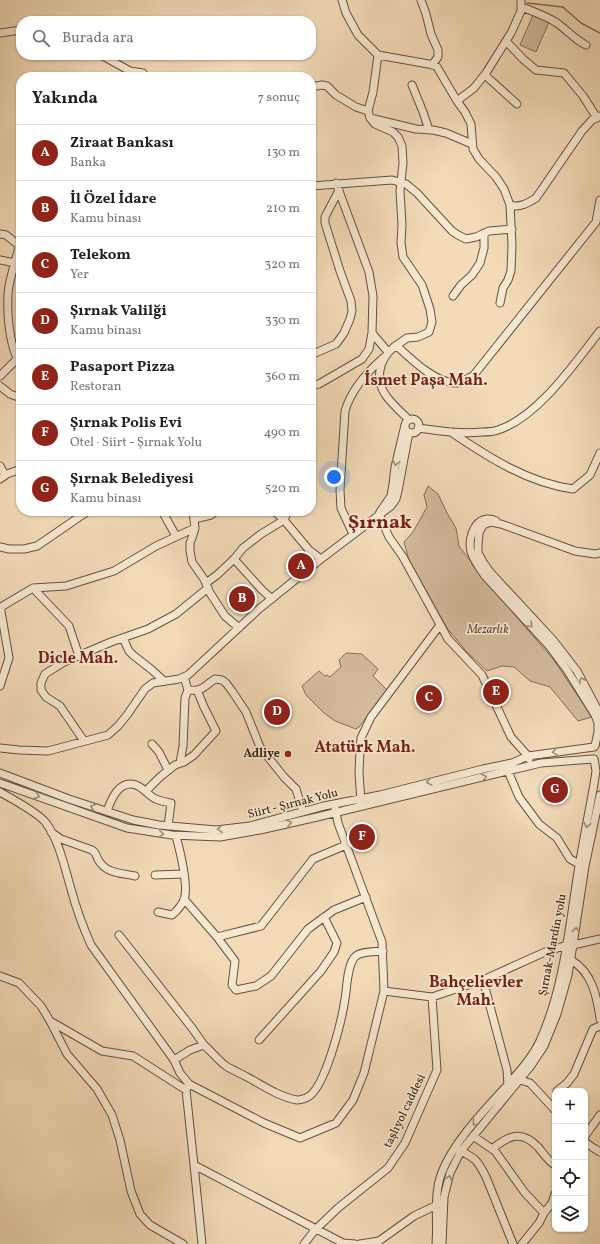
<!DOCTYPE html>
<html lang="tr">
<meta charset="utf-8">
<style>
body{margin:0;font-family:Vollkorn,serif;background:#f6f6f6;color:#202124}
.controls{position:absolute;right:12px;bottom:12px;display:grid;overflow:hidden;border-radius:8px;box-shadow:0 1px 3px #0004}
.controls button{width:36px;height:36px;display:grid;place-items:center;padding:0;border:0;border-bottom:1px solid #e0e0e0;background:#fff;color:#202124;font:20px sans-serif}
.you{position:absolute;left:334px;top:477px;width:14px;height:14px;margin:-10px;border:3px solid #fff;border-radius:50%;background:#1a73e8;box-shadow:0 0 0 6px #1a73e833}
.badge{display:grid;place-items:center;width:26px;height:26px;border-radius:50%;background:#8f2418;color:#fff;font-size:13px;font-weight:700}
.pin{position:absolute;translate:-50% -50%;border:2px solid #fff;box-shadow:0 1px 4px #0006}
.list{margin:0;padding:0;list-style:none}
h2{display:flex;justify-content:space-between;align-items:center;height:52px;margin:0;padding:0 16px;font-size:17px}
h2 small{font-size:13px;font-weight:400;color:#757577}
.list li{display:grid;grid-template-columns:26px 1fr auto;gap:12px;align-items:center;box-sizing:border-box;height:56px;padding:0 16px;border-top:1px solid #e0e0e0}
.list b{display:block;font-size:15px;white-space:nowrap}
.list p{margin:0;font-size:13px;white-space:nowrap;color:#757577}
.list em{font-size:13px;font-style:normal;color:#757577}
.icon{flex:none;width:22px;height:22px;fill:none;stroke:currentColor;stroke-width:2;stroke-linecap:round;stroke-linejoin:round}
.map{position:relative;flex:none;width:600px;height:1244px;overflow:hidden}
.search{position:absolute;background:#fff;box-shadow:0 1px 3px #0004;left:16px;top:16px;width:300px;height:44px;display:flex;align-items:center;gap:10px;box-sizing:border-box;padding:0 14px;border-radius:16px;color:#757577;font-size:15px}
.panel{position:absolute;background:#fff;box-shadow:0 1px 3px #0004;left:16px;top:72px;width:300px;height:444px;border-radius:16px}
.map>svg:first-child{display:block}
.green{fill:#d3bb9c;stroke:#866e59}
.lines{fill:none;stroke-linecap:round;stroke-linejoin:round}
.stream{stroke:#826b56;stroke-width:1.5}
.minor-casing{stroke:#67503e;stroke-width:9}
.minor{stroke:#f7e8d1;stroke-width:7}
.oneway{stroke:#a18e7d}
.poi-dot{fill:#8f2418;stroke:#f7e8d1;stroke-width:1.5}
.labels{text-anchor:middle;dominant-baseline:central;stroke-width:3.5;stroke-linejoin:round;paint-order:stroke}
.park-label{font-size:12px;font-style:italic;fill:#5f4838;stroke:#f7e8d1}
.poi-label{font-size:12px;font-weight:bold;fill:#382116;stroke:#f7e8d1;text-anchor:end}
.street-label{font-size:12px;fill:#382116;stroke:#f7e8d1}
.district-label{font-size:16px;font-weight:bold;fill:#7a1f14;stroke:#f7e8d1}
.town-label{font-size:20px;font-weight:bold;fill:#7a1f14;stroke:#f7e8d1}
</style>
<div class="map">
<svg width="600" height="1244" viewBox="0 0 600 1244">
<rect width="100%" height="100%" fill="#f3dbb8"/>
<filter id="stains"><feTurbulence type="fractalNoise" baseFrequency=".005" numOctaves="4"/><feColorMatrix values="0 0 0 0 .2 0 0 0 0 .09 0 0 0 0 .02 0 0 0 .5 -.17"/></filter>
<radialGradient id="worn" r=".72"><stop offset=".6" stop-color="#630" stop-opacity="0"/><stop offset="1" stop-color="#630" stop-opacity=".3"/></radialGradient>
<!-- green -->
<path class="green" d="M533,15L549,22L536,52L520,45Z
M428,486L438,494L447,513L456,528L459,546L483,578L553,659L592,717L578,721L550,687L530,681L514,667L502,666L487,671L466,651L447,628L409,560L404,542L413,532L427,507L424,495Z
M346,653L362,654L378,669L373,676L387,690L359,727L356,729L335,721L324,713L306,695L302,686L319,671L325,676L327,675L330,677L341,667L339,660Z"/>
<g class="lines">
<!-- stream -->
<path class="stream" d="M527,3L563,7L565,9L581,23L600,33"/>
<!-- minor casing -->
<g class="minor-casing">
<path id="minor" d="M342,0L346,13L358,35L378,55L373,92L368,111L370,118L416,129L433,130L446,133L472,144
M421,0L426,14L431,34L438,50V57L432,65
M522,7C534,12 546,16 557,23C567,30 575,40 586,45
M0,33L21,30
M506,41L523,59L536,70L564,73L583,96L597,118
M101,55L130,71L143,73L142,77
M378,55L434,65L437,67L457,101
M485,75L517,104
M412,85L423,112L429,130
M311,87L322,85L327,86L336,95L356,107L368,111
M370,118L375,124L393,132L398,137L402,146L403,163L400,191L402,225L401,243L403,257L422,285L430,309L432,322L429,332L418,337L407,338L394,347
M311,186L392,180L406,184L417,193L452,231L458,235L466,239L476,237L489,231L512,229
M510,205C520,208 528,203 536,198L582,131L592,120L600,116
M0,234L6,235L21,247
M0,260L15,263
M453,296L461,285L472,275L480,263L484,248V233
M500,303L503,288L508,280L511,271L512,245L510,205L504,189L496,177L479,159L473,149L471,124L465,112L457,101L474,88L486,73L511,33L521,11V0
M372,333L388,352
M311,355L336,344L344,333L350,319L352,311L351,301L340,271L325,223V217L339,190
M17,358C9,340 7,314 8,294C9,278 16,262 19,246L21,241
M0,376L21,355
M0,386L10,394L21,398
M311,386L319,384L362,359L369,349L372,333L373,296L369,272L336,183
M405 426a7 7 0 1 1 14 0a7 7 0 1 1-14 0Z
M409,420C401,412 393,405 387,397C374,380 379,359 394,347L399,348C413,361 436,383 456,383C461,383 468,378 473,376L596,222L600,200
M418,428C440,431 461,434 482,432C487,432 493,432 498,430C538,417 574,364 600,331
M451,432C488,457 528,483 573,489L590,475L600,453
M0,466L5,475
M0,479L7,474L21,469
M162,511L176,536
M193,511L195,528L193,535L190,543V551L192,562L204,579L210,593L225,616L239,628
M274,511L284,520L288,511
M380,512L391,496L393,484L395,467L405,425
M379,514L389,537L403,557L448,639L482,675L511,737L528,756L529,759
M194,519L211,515L216,511
M496,521C477,512 467,536 471,552C474,561 480,569 485,576L550,647L567,670L595,715L598,723V732L595,746
M353,534L341,508L340,490L345,411C351,390 366,373 383,358
M0,547L9,549H24L37,546L88,511
M600,553L595,554L575,551L501,524L491,522L483,525L479,533L478,545V553L483,562L490,572L553,640L577,671L600,714
M234,559L262,590L272,599
M206,583L217,575L234,559L243,548L261,534L284,520L309,550L321,559
M33,588L69,626L79,656
M123,638L129,651L133,655L152,670L164,681
M184,677L188,690C203,692 204,686 215,679L222,680L226,683L232,691L246,712L260,747L284,777L296,789L303,812
M0,686L9,658L1,611V607L33,588L66,586L114,571L156,546L195,528
M84,741L60,706L46,697L41,690V683L45,674L64,662L111,642L148,629L176,614L208,588
M152,744L159,752L168,770
M0,748L19,750L48,751L108,735L118,726L127,715L145,689L153,683L179,679L188,675L259,609L321,559L391,506L396,499L398,491L409,432
M180,763L183,746L185,698L188,690
M508,771L519,797L539,824L557,838L570,859L579,864
M0,773L69,799L133,820L159,825L216,830L250,826L324,806L380,795L483,769L512,763L528,756L594,747
M0,783L127,828L172,835L220,837L260,830L317,817L541,763L593,759
M146,791L160,777L175,765L184,762L194,755L216,731L204,707L197,690
M0,792C12,799 39,813 46,823C59,840 65,869 71,889C76,908 83,927 91,945L174,1060L180,1073L189,1084L264,1123L300,1138L336,1123L353,1100L364,1073L384,991L432,997L483,980L545,952L567,945H573L600,939
M361,802L359,772L360,750L361,738L371,717L440,625
M335,808L338,823L382,942L384,991
M107,811C111,800 119,779 136,785C144,788 149,796 156,799C160,801 166,802 171,803L168,826
M51,832L61,839L92,850C97,853 96,857 99,861C107,874 122,873 135,876
M155,875L184,874
M184,899L217,937L235,961L232,985L236,990L256,986L271,976L308,929L334,910L366,897
M158,912L172,915C177,911 181,906 184,900C189,886 180,851 176,836
M119,935L192,1028L204,1045L190,1050L174,1060
M217,937L261,926L313,859L346,845
M571,960C592,972 597,996 600,1019
M0,976L19,983L41,1006L50,1021L102,1051L133,1056L186,1090
M483,980L507,1070L508,1085
M50,1021L67,1054L97,1089L112,1115L120,1140L131,1191L140,1214L150,1225L183,1244
M259,1040L321,971L334,952L337,943L324,917
M204,1045C211,1051 218,1060 226,1066C232,1070 240,1073 247,1077C262,1085 279,1097 297,1100C299,1100 303,1099 306,1098C325,1091 342,1019 345,999C347,988 347,963 356,956C362,951 375,952 383,951
M520,1080L530,1083L555,1110
M189,1084L186,1090L194,1165L343,1243L355,1244
M557,1091L567,1083L574,1074L593,1029L600,1026
M473,1136L495,1151L525,1193L544,1213
M585,1136L600,1115
M585,1142L592,1147L600,1152
M457,1149C475,1158 477,1159 486,1177L513,1244
M492,1149C508,1136 521,1129 538,1147C543,1153 548,1161 555,1165
M194,1165L202,1244
M304,1244L315,1230L338,1208L388,1168L405,1143L437,1070L432,997
M360,1244L379,1241L414,1216L439,1204
M436,1244C438,1221 433,1194 442,1172C455,1139 488,1107 511,1081C522,1069 533,1056 540,1041C562,992 568,938 576,885C581,851 588,818 594,784L596,771L594,759
M442,1244L444,1197L450,1173L461,1151L530,1067L544,1046L557,1014L568,975L573,945L585,866L600,795
M522,1244L539,1223L544,1213L552,1203L555,1194"/>
</g>
<!-- minor -->
<use href="#minor" class="minor"/>
</g>
<!-- one-way arrows -->
<defs><path id="oneway-chevron" d="M-2-3.5L2.5 0L-2 3.5" fill="none" stroke-width="1.6" stroke-linecap="round" stroke-linejoin="round"/></defs>
<g class="oneway">
<use href="#oneway-chevron" transform="translate(396 463) rotate(101)"/>
<use href="#oneway-chevron" transform="translate(530 625) rotate(47)"/>
<use href="#oneway-chevron" transform="translate(582 680) rotate(-117)"/>
<use href="#oneway-chevron" transform="translate(555 752) rotate(171)"/>
<use href="#oneway-chevron" transform="translate(484 777) rotate(-13)"/>
<use href="#oneway-chevron" transform="translate(429 782) rotate(166)"/>
<use href="#oneway-chevron" transform="translate(37 796) rotate(20)"/>
<use href="#oneway-chevron" transform="translate(93 807) rotate(-162)"/>
<use href="#oneway-chevron" transform="translate(289 823) rotate(-12)"/>
<use href="#oneway-chevron" transform="translate(587 825) rotate(101)"/>
<use href="#oneway-chevron" transform="translate(220 829) rotate(176)"/>
<use href="#oneway-chevron" transform="translate(161 834) rotate(9)"/>
<use href="#oneway-chevron" transform="translate(576 930) rotate(-82)"/>
<use href="#oneway-chevron" transform="translate(475 1123) rotate(130)"/>
<use href="#oneway-chevron" transform="translate(449 1178) rotate(-74)"/>
</g>
<!-- markers -->
<circle class="poi-dot" cx="288" cy="754" r="4"/>
<g class="labels">
<!-- park labels -->
<g class="park-label">
<text x="488" y="630">Mezarlık</text>
</g>
<!-- poi labels -->
<g class="poi-label">
<text x="280" y="754">Adliye</text>
</g>
<!-- street labels -->
<g class="street-label">
<text transform="translate(293 804) rotate(-14)">Siirt - Şırnak Yolu</text>
<text transform="translate(553 945) rotate(-79)">Şırnak-Mardin yolu</text>
<text transform="translate(405 1111) rotate(-64)">taşlıyol caddesi</text>
</g>
<!-- district labels -->
<g class="district-label">
<text x="426" y="381">İsmet Paşa Mah.</text>
<text x="78" y="659">Dicle Mah.</text>
<text x="365" y="748">Atatürk Mah.</text>
<text x="476" y="983">Bahçelievler<tspan x="476" dy="18">Mah.</tspan></text>
</g>
<!-- town labels -->
<g class="town-label">
<text x="380" y="523">Şırnak</text>
</g>
</g>
<rect width="100%" height="100%" filter="url(#stains)"/>
<rect width="100%" height="100%" fill="url(#worn)"/>
</svg>
<div class="controls">
<button>+</button>
<button>−</button>
<button><svg class="icon" aria-label="locate" viewBox="0 0 24 24"><circle cx="12" cy="12" r="6"/><path d="M12 2v4M12 18v4M2 12h4M18 12h4"/></svg></button>
<button><svg class="icon" aria-label="layers" viewBox="0 0 24 24"><path d="M12 4l9 5-9 5-9-5zM3 14l9 5 9-5"/></svg></button>
</div>
<div class="you"></div>
<div class="pin badge" style="left:301px;top:566px">A</div>
<div class="pin badge" style="left:242px;top:599px">B</div>
<div class="pin badge" style="left:429px;top:698px">C</div>
<div class="pin badge" style="left:277px;top:712px">D</div>
<div class="pin badge" style="left:496px;top:692px">E</div>
<div class="pin badge" style="left:362px;top:837px">F</div>
<div class="pin badge" style="left:555px;top:790px">G</div>
<div class="search"><svg class="icon" aria-label="search" viewBox="0 0 24 24"><circle cx="10" cy="10" r="6"/><path d="M15 15l6 6"/></svg>Burada ara</div>
<section class="panel">
<h2>Yakında<small>7 sonuç</small></h2>
<ul class="list">
<li><span class="badge">A</span><div><b>Ziraat Bankası</b><p>Banka</p></div><em>130 m</em></li>
<li><span class="badge">B</span><div><b>İl Özel İdare</b><p>Kamu binası</p></div><em>210 m</em></li>
<li><span class="badge">C</span><div><b>Telekom</b><p>Yer</p></div><em>320 m</em></li>
<li><span class="badge">D</span><div><b>Şırnak Valilği</b><p>Kamu binası</p></div><em>330 m</em></li>
<li><span class="badge">E</span><div><b>Pasaport Pizza</b><p>Restoran</p></div><em>360 m</em></li>
<li><span class="badge">F</span><div><b>Şırnak Polis Evi</b><p>Otel · Siirt - Şırnak Yolu</p></div><em>490 m</em></li>
<li><span class="badge">G</span><div><b>Şırnak Belediyesi</b><p>Kamu binası</p></div><em>520 m</em></li>
</ul>
</section>
</div>
